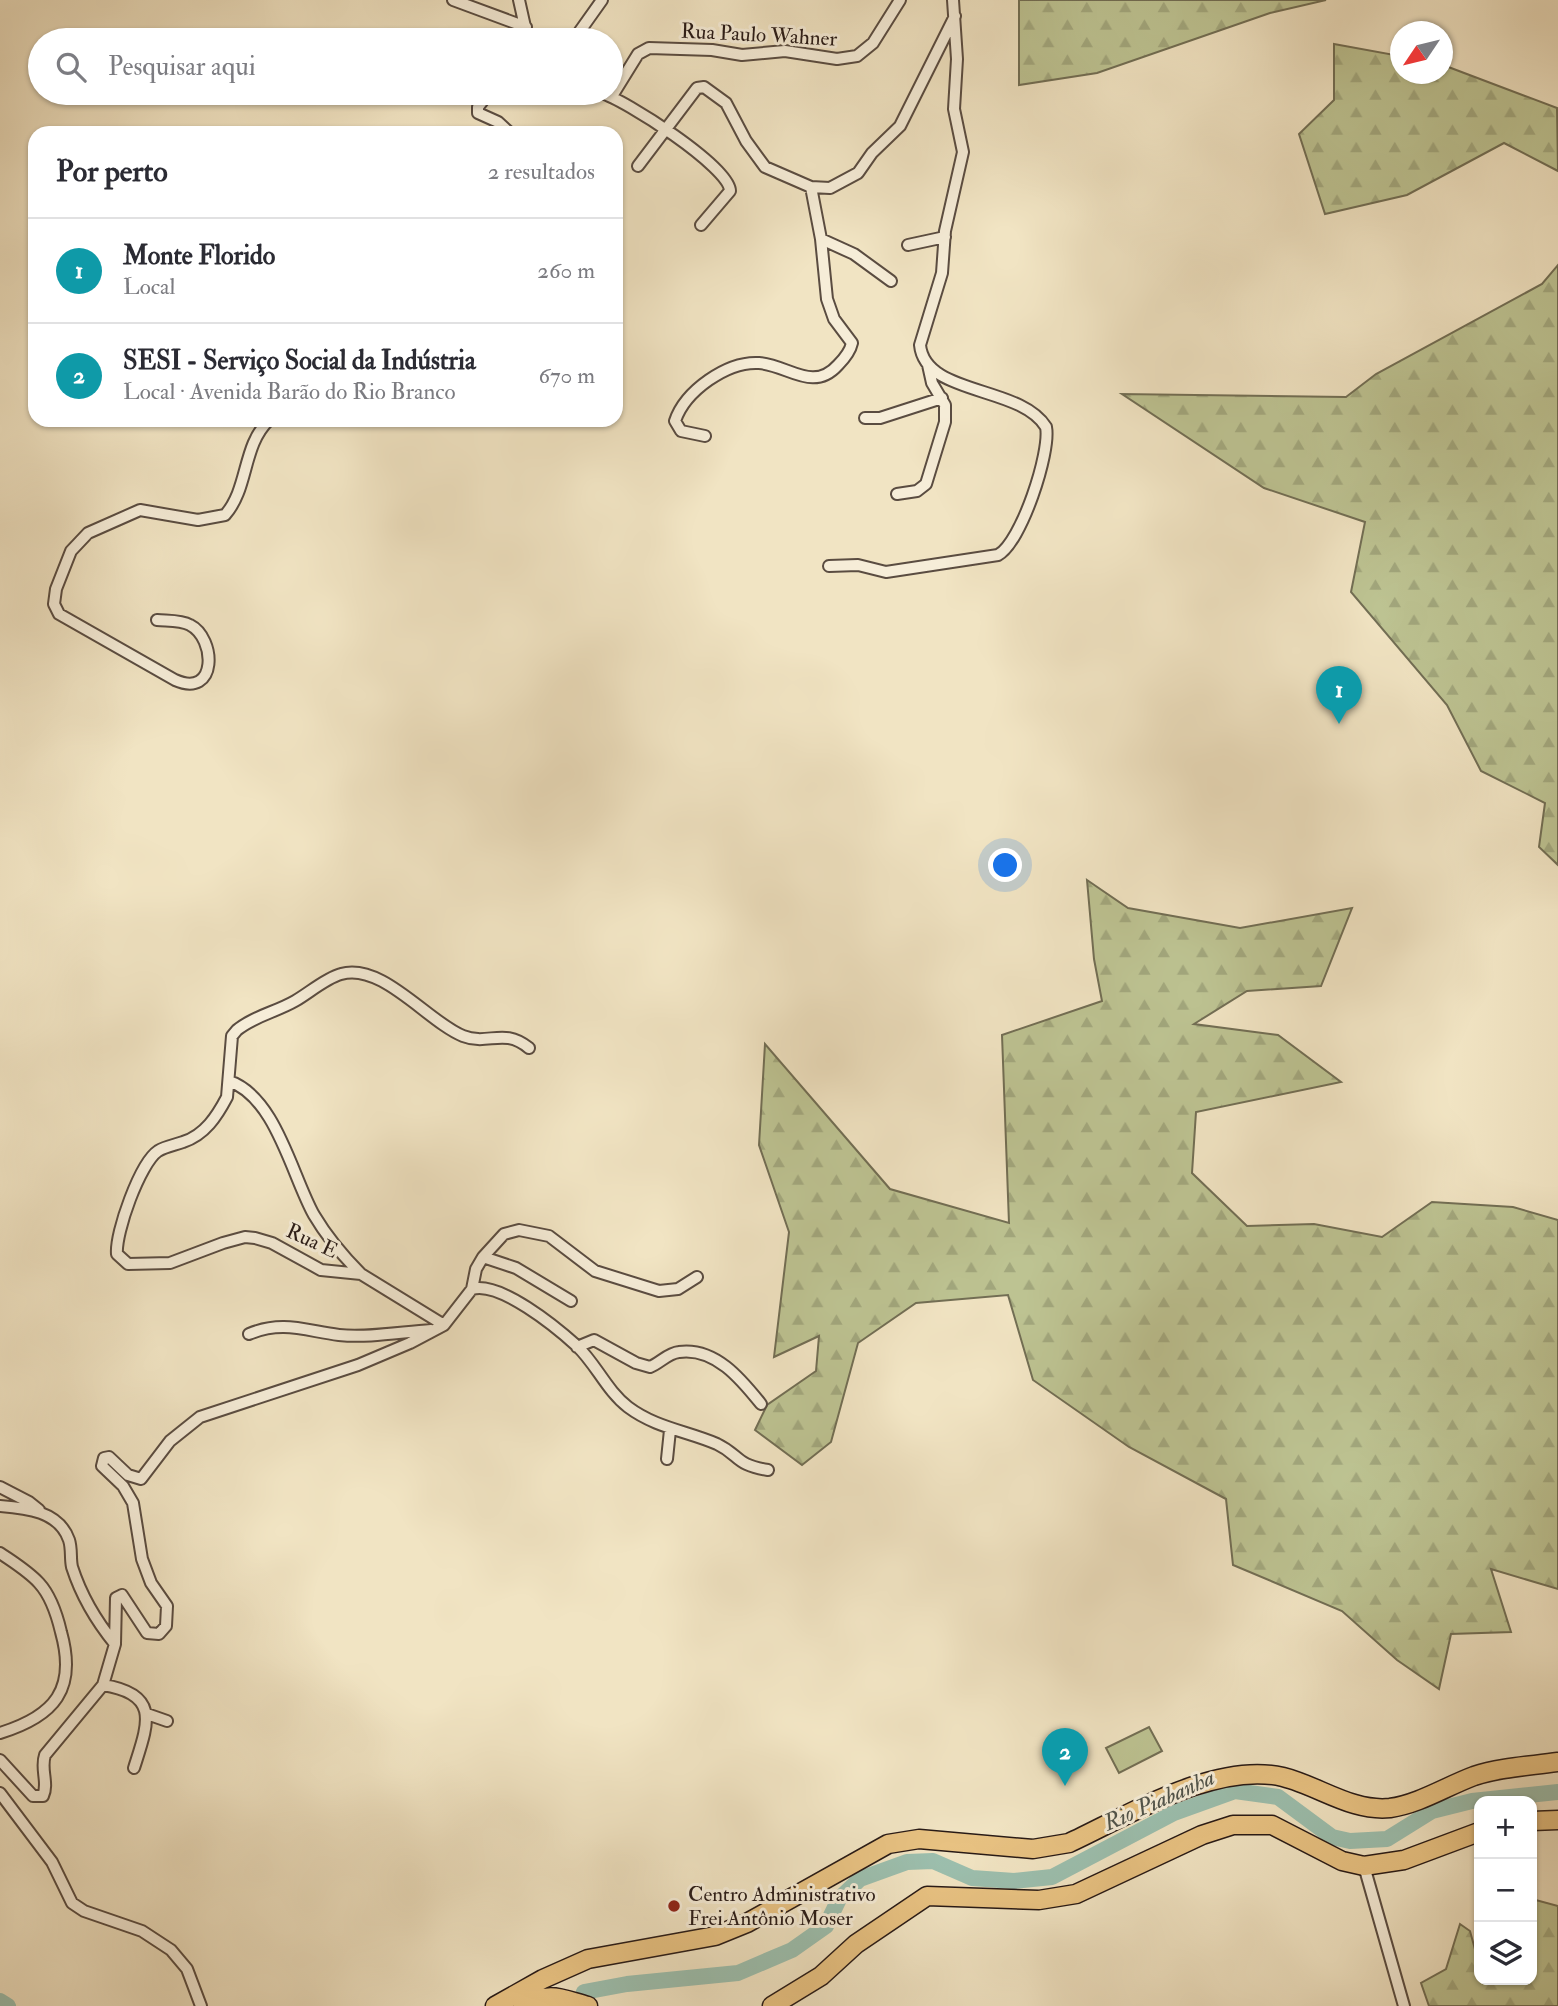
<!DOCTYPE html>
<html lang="pt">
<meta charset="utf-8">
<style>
body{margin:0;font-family:"IM FELL Double Pica",serif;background:#f7f7f7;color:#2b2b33}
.controls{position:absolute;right:21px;bottom:21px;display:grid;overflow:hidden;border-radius:14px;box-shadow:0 2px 5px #0004}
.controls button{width:63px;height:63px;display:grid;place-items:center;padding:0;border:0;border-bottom:2px solid #e1e1e2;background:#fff;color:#2b2b33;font:35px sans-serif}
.compass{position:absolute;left:1390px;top:21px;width:63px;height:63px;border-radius:50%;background:#fff;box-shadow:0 2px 5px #0004;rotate:235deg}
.you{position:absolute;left:1006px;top:866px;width:24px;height:24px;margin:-18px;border:5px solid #fff;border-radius:50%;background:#1a73e8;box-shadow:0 0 0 10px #1a73e833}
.badge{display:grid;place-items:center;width:46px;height:46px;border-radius:50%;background:#8f2418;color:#fff;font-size:23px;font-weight:700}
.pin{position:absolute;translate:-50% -58px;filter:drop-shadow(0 2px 4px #0008)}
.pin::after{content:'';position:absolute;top:37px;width:24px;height:21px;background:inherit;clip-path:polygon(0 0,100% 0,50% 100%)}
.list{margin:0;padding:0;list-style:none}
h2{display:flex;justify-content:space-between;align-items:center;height:91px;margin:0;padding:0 28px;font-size:30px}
h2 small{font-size:23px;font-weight:400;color:#7c7c81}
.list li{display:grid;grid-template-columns:46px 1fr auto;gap:21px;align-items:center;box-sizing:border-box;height:105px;padding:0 28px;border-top:2px solid #e1e1e2}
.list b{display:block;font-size:26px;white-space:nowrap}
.list p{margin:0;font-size:23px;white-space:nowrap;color:#7c7c81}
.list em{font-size:23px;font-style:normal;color:#7c7c81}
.icon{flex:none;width:38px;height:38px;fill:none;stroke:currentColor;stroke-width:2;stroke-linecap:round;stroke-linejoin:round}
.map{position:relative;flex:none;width:1558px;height:2006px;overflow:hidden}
.search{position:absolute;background:#fff;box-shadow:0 2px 5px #0004;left:28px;top:28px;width:595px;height:77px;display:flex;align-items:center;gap:18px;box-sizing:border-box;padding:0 24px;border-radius:38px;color:#7c7c81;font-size:26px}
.panel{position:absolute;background:#fff;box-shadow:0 2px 5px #0004;left:28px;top:126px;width:595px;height:301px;border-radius:21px}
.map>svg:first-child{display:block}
.green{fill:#bdc392;stroke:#726e54;stroke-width:2}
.forest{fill:url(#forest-firs);stroke:#726e54;stroke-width:2}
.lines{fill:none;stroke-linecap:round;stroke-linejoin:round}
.river{stroke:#9cbfae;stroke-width:16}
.minor-casing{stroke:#5a4c41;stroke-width:14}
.primary-casing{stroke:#281a16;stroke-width:21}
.minor{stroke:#f6edd8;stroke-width:10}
.primary{stroke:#e8c282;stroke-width:18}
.poi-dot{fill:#8f2418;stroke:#f6edd8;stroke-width:2.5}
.labels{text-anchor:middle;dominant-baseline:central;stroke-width:6;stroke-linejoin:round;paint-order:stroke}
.street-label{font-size:21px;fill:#281a16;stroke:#f6edd8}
.poi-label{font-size:21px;fill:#281a16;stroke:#f6edd8;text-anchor:start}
.water-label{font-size:23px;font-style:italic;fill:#51544b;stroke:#f6edd8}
</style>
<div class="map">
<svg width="1558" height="2006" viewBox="0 0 1558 2006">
<defs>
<pattern id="forest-firs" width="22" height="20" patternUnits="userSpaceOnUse" patternTransform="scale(1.75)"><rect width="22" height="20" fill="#bdc392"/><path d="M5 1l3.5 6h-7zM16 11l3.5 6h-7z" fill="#a2a77d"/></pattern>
</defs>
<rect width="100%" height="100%" fill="#f1e4c3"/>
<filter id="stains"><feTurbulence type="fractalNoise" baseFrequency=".00286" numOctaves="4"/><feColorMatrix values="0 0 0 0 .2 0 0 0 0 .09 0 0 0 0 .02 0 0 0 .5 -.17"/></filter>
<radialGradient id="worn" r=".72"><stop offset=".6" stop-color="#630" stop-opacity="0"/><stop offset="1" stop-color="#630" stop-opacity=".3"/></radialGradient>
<!-- green -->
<path class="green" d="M1149,1727L1162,1751L1119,1773L1106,1748Z"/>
<!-- forest -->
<path class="forest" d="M1019,0H1326L1270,13L1097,73L1019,85Z
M1334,44L1400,56V74H1442L1443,65L1557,108L1558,171L1504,143L1407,195L1325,214L1299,134L1334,100Z
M1558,265V865L1539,847L1545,803L1481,771L1447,705L1351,592L1365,522L1264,488L1122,394L1346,397L1376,374L1542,284Z
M1087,880L1128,908L1240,928L1352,908L1321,986L1247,991L1194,1024L1278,1035L1341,1082L1196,1112L1192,1173L1247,1226L1314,1224L1382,1237L1432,1202L1513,1207L1558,1220V1589L1491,1569L1511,1632L1451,1634L1439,1689L1397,1660L1342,1611L1233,1565L1226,1499L1129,1447L1033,1380L1008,1295L916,1303L858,1343L831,1442L802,1465L755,1430L767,1405L816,1371L819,1336L774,1357L789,1232L759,1145L765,1044L890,1189L1009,1223L1002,1035L1102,1001L1094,959Z
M1532,1899L1558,1906V2006H1429L1421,1983L1446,1969L1460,1924L1470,1931L1479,1964V1980H1532Z"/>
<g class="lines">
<!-- river -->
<path class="river" d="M584,1992L627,1984L738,1973L792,1950L826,1926L839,1899L860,1879L907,1862L933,1861L972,1878L1014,1881L1052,1877L1174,1813L1235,1791L1278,1797L1332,1837L1350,1841L1387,1839L1432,1811L1472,1801L1558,1792
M0,2001L8,2006"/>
<!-- minor casing -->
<g class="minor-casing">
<path id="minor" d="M453,0L526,27
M519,0L528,40
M575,38L602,0
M489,93L478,107V113L498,122L510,133
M601,93C624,99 730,167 730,191L701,225
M612,96L638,54L649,48L712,50L742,55L785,51L837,59L857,56L873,43L900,0
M638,166L697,88L704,87L726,103L746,141L765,167L811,187L821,239L827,299L834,319L852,343C850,352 844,359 838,365C813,393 788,365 759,363C727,361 685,391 675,421L681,431L705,436
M811,187L830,188L858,173L872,153L900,126L955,16
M821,239L854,254L891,281
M908,245L945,237
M865,418H880L942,398
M897,494L917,491L926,484L945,422V405L932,383L928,365
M829,566L858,565L886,572L998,555C1021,543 1051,452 1046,427C1020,385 925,396 920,345L942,273L945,231L963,152L954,109L957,59L953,0
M157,620C168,621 181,620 190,625C216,638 218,699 175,680L59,614L54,604L56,589L71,551L88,533L140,510L198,520L225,515C249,488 242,446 269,420
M229,1081C276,1097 292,1176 314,1215C327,1237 343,1256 361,1274
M483,1257L504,1234L519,1230L549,1236L595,1271L659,1291L678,1289L697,1277
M472,1289L476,1269L483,1257L516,1268L571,1301
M444,1325L361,1274L321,1270L272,1243L255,1238L245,1237L223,1243L170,1263L128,1264L117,1254C115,1233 140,1163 158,1151C166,1146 175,1145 183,1142C205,1135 217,1116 227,1097L232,1036L237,1030C254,1016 276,1012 295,1001C309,993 326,978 341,974C382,962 428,1022 463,1036C489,1046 503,1027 529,1048
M249,1334C283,1320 306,1331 339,1335C369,1338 401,1332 431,1330
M577,1347L594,1340L636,1363L650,1367C660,1363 668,1353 679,1352C715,1347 741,1379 761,1404
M667,1459L670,1430
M0,1487L29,1502L39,1510
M0,1506C26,1508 59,1511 69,1540C72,1549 70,1558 72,1567C81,1595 97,1622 115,1644
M0,1553C13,1562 28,1571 39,1583C51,1596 57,1615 61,1632C77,1689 55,1716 0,1733
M103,1685C161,1694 148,1724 134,1768
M147,1714L167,1721
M0,1760L33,1796H43C49,1783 40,1769 45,1755L103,1685L115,1644L116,1598L122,1595L147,1633L159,1634L166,1626L167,1606L151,1583L142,1559L133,1503L123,1486L102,1466L104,1458L109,1457L128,1475L141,1479L170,1441L200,1417L358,1365L410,1343L444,1325L472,1289C500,1281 556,1327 577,1346C596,1364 607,1391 628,1407C656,1428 687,1431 717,1444C740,1455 735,1465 768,1470
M0,1793L52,1862L72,1903L84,1911L142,1931L171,1950L187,1969L201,2006
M1364,1866L1404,2006"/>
</g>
<!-- primary casing -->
<g class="primary-casing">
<path id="primary" d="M1532,1821L1558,1820
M495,2006L543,1979L588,1959L715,1936L747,1923L888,1844L919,1839L1033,1849L1069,1843C1129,1815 1216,1761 1283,1777C1319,1786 1352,1812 1390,1808C1419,1804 1447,1786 1474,1776C1501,1767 1530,1766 1558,1762
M523,2006C551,1991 559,1998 588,2006
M772,2006L821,1976L856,1944L927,1896L1039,1900L1076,1894L1202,1835L1233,1825H1272L1342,1861L1364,1866L1404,1860L1479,1832"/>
</g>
<!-- minor -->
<use href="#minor" class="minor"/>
<!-- primary -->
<use href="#primary" class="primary"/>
</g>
<!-- markers -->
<circle class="poi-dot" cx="674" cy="1906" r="7"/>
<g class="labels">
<!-- street labels -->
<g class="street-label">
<text transform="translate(759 35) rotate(3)">Rua Paulo Wahner</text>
<text transform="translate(312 1241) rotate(25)">Rua E</text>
</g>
<!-- poi labels -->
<g class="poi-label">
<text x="688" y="1894">Centro Administrativo<tspan x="688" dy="24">Frei Antônio Moser</tspan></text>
</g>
<!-- water labels -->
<g class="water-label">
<text transform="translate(1159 1800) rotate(-24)">Rio Piabanha</text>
</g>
</g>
<rect width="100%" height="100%" filter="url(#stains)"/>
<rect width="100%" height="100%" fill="url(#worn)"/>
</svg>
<div class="controls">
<button>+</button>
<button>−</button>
<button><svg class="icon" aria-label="layers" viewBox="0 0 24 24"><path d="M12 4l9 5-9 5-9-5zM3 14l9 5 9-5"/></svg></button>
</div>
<svg class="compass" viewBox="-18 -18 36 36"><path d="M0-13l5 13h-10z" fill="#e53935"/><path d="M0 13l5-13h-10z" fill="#7c7c81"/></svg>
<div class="you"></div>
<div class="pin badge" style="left:1339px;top:724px;background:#0f9aa8">1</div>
<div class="pin badge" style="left:1065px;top:1786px;background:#0f9aa8">2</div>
<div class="search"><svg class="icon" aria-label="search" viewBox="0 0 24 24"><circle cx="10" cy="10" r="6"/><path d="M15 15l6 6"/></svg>Pesquisar aqui</div>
<section class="panel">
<h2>Por perto<small>2 resultados</small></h2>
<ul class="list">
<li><span class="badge" style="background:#0f9aa8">1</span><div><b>Monte Florido</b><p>Local</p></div><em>260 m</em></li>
<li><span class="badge" style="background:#0f9aa8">2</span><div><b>SESI - Serviço Social da Indústria</b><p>Local · Avenida Barão do Rio Branco</p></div><em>670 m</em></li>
</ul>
</section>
</div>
